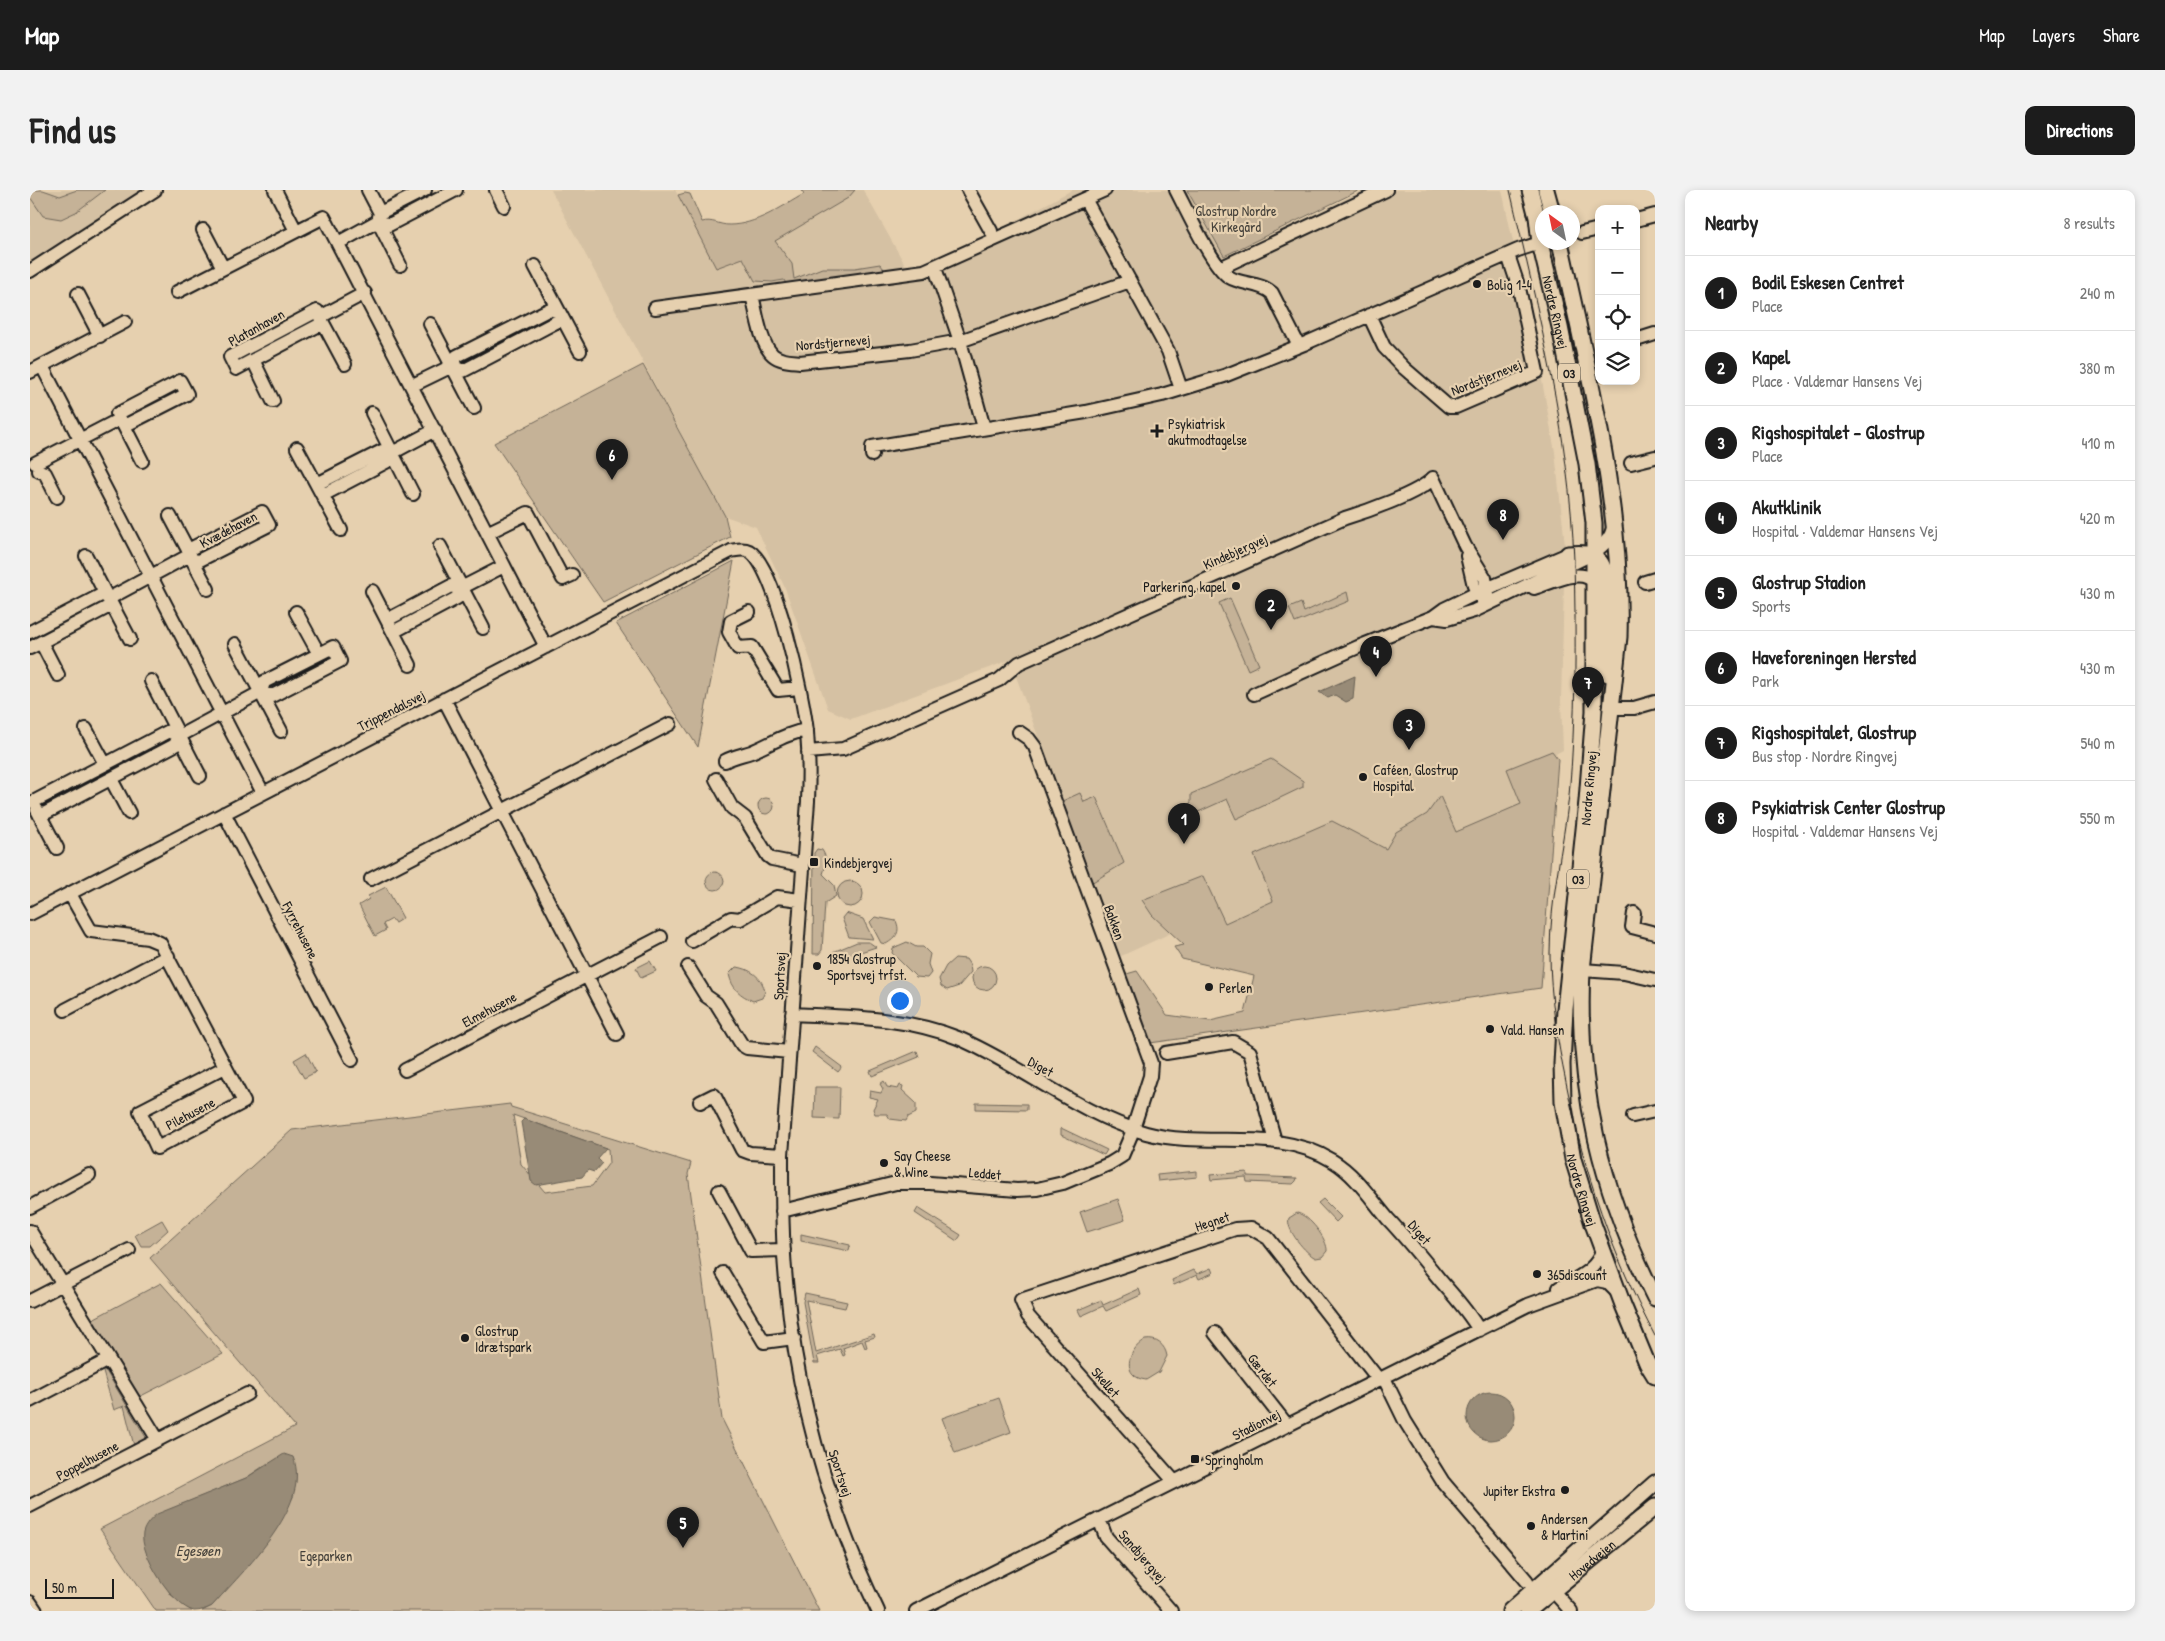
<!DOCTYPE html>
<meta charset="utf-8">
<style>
body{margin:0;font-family:"Patrick Hand",sans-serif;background:#f2f2f2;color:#222}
.controls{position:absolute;right:15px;top:15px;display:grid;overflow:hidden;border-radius:10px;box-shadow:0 2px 8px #0003}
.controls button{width:45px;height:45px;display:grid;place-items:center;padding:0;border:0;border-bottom:1px solid #e0e0e0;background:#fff;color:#222;font:25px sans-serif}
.compass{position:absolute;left:1505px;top:15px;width:45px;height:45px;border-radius:50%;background:#fff;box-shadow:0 2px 8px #0003;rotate:327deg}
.scale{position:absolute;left:15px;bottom:12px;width:69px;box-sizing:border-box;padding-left:5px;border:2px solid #1c1c1c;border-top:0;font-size:14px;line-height:18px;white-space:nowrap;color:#1c1c1c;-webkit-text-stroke:4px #e6d0af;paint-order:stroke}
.you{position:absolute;left:869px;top:810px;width:18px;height:18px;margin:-12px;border:4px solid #fff;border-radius:50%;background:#1a73e8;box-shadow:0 0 0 8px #1a73e833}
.badge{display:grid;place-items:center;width:32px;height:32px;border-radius:50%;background:#1c1c1c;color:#fff;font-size:16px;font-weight:700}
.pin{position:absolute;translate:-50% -41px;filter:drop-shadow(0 1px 2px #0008)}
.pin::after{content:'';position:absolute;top:26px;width:18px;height:15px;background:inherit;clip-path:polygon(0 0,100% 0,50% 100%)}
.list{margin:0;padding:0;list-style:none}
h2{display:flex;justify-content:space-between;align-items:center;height:65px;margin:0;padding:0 20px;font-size:21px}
h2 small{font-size:16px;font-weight:400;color:#767676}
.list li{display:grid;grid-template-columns:32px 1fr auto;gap:15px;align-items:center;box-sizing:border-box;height:75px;padding:0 20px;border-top:1px solid #e0e0e0}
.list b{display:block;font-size:19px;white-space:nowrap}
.list p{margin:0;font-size:16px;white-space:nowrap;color:#767676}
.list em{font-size:16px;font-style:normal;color:#767676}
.icon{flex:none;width:28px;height:28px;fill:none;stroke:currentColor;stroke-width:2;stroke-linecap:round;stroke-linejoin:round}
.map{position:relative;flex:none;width:1625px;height:1421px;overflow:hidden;border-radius:10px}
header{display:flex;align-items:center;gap:30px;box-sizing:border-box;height:70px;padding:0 25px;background:#1c1c1c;color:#fff}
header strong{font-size:24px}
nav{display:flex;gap:28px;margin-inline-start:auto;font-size:18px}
.intro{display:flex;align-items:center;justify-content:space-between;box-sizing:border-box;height:120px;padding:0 30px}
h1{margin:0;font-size:35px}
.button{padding:12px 22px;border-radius:10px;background:#1c1c1c;color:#fff;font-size:18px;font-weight:700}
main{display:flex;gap:30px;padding:0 30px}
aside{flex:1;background:#fff;border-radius:10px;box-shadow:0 2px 8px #0003}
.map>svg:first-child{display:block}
.built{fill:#d5c1a3}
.green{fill:#c5b297;stroke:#70675a;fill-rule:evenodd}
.water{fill:#988b77;stroke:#665f53}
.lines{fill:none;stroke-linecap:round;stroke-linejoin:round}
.minor-casing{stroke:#1c1c1c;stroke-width:16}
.major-casing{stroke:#1c1c1c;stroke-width:19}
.minor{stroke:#e6d0af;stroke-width:12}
.major{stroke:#e6d0af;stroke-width:15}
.tram{stroke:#1c1c1c;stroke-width:1}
.poi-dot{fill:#1c1c1c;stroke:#e6d0af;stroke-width:2}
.labels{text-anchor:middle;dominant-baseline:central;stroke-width:4.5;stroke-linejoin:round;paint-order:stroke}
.shield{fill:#e6d0af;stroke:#595248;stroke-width:1}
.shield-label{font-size:12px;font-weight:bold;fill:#1c1c1c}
.park-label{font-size:14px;fill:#46423b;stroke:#e6d0af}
.poi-label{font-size:14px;fill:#1c1c1c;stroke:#e6d0af;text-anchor:start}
.street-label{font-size:14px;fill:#1c1c1c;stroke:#e6d0af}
.water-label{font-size:15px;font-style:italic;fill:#47433c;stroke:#e6d0af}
</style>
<header>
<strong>Map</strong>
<nav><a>Map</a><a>Layers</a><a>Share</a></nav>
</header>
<div class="intro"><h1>Find us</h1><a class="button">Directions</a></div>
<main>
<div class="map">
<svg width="1625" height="1421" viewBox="0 0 1625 1421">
<rect width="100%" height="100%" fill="#e6d0af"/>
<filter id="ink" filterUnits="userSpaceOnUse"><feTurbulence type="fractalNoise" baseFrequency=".02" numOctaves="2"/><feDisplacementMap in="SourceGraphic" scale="10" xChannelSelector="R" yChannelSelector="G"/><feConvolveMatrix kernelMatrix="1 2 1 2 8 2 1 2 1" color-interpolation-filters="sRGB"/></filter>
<g filter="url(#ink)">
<!-- built -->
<path class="built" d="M0,0H121L0,81Z
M521,0H645L687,75L819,0H833L878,80L943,54L1042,0H1157L1195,67L1334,0H1472L1508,169L1525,262L1535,355L1531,511L1533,560L1501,577L1512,608L1154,755L1141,743L1089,767L980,470L821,529L798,519L755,398L726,337L695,326Z"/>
<!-- green -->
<path class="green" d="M0,0H13L30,6L47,0H75L46,22L31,29L13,26L0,7Z
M772,0H825L818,8L745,51L762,74L764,89L792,78H825L850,74L858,84L758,97L754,90L742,92L725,91L713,68L686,78L648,5L655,3L660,4L672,32C682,29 689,35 699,35C726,35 751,17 774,4Z
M1157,0H1330L1194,66Z
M613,175L695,326L700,347L573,412L464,253Z
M704,371L668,557L586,433Z
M1317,402L1319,411L1265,433L1259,418L1271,413L1274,422Z
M1200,408L1229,475L1218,480L1189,413Z
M1522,561L1528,569L1511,798L1120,853L1093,785L1107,781L1137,825L1180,831L1215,823L1224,786L1152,769L1144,757L1154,755L1122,725L1112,710L1173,686L1195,733L1243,711L1224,665L1302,631L1356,659L1366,642L1397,624L1410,606L1426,642L1491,614L1477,579Z
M1241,569L1273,591V597L1206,629L1197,609L1155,628L1153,622L1161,612V604Z
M1050,603L1054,612L1066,607L1094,673L1061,693L1030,612Z
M728 616a8 8 0 1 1 16 0a8 8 0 1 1-16 0Z
M787,659L792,660C798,669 796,675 793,684L804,695L806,706L795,713L792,760L789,764H783L784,663Z
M676 691a9 9 0 1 1 18 0a9 9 0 1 1-18 0Z
M807 704a13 13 0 1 1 26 0a13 13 0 1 1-26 0Z
M356,697L373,728L365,733L362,729L353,734L356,740L345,746L329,715L339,709L338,706Z
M816,723L833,729L843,749L819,747L812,728Z
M845,727L866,731C871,742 866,748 856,754L851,753L840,732Z
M827,752H839L846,757L809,769L801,768L803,762Z
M877,752L886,757H893L900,764L898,774L901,783L897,788L886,787L862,763L863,758Z
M925,768L936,769L940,775L941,782L929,796L917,800L911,796L909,789L916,776Z
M620,771L626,781L611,788L606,778Z
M942 788a12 12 0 1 1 24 0a12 12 0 1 1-24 0Z
M706,777C719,778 733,787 735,802L732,808L723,811C710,805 702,799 699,784Z
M785,857L812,877L808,882L782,862Z
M887,861L889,867L842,886L840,881Z
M276,863L286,882L274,888L264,870Z
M854,891L857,897L868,899L870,895L873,896L872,900L886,913V923L878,927L876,931L860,929L857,924H845L843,919L848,909L839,907L840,901L851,903L853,899L850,894Z
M785,897H810L809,929L784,928Z
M946,913L997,914V920L946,919Z
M480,914L481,917L661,973L658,984L692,1229L789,1421H172L182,1416C213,1381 244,1347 264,1305L238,1273L216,1288L141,1319L122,1373L141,1405L162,1421H126L70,1339L265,1237L120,1068L262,940ZM483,925L578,959L579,973L562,996L515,1002L491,974Z
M1031,938L1077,960L1074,965L1031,945Z
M1167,981V987L1128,991L1127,985Z
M1217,982V986L1267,988L1266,991L1263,994L1217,992L1216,987L1181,990L1180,985Z
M1088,1009L1095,1030L1057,1042L1050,1022Z
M1293,1009L1311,1027L1306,1032L1288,1013Z
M888,1018L931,1045L927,1051L885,1023Z
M1267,1023C1279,1025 1298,1050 1297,1061L1292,1067L1286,1068C1276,1064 1255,1039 1259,1028Z
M132,1030L138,1040L120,1056H111L105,1045Z
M771,1044L820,1055L819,1061L771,1051Z
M1181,1078L1183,1083L1169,1089L1167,1085L1144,1095L1142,1090L1164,1080L1167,1084Z
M131,1093L193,1164L107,1208L59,1131Z
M1109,1099L1111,1105L1076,1121L1073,1116L1051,1126L1048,1120L1071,1110L1073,1115Z
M775,1103L817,1112L815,1118L776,1110L786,1163L844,1144L845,1147L835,1150L837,1157L835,1158L832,1151L813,1158L815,1165L813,1166L810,1159L787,1166L789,1173H784L773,1112Z
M1115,1150C1127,1148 1135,1155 1137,1166L1129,1182L1116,1190C1091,1187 1097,1160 1115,1150Z
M76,1181L117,1249L104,1256L94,1216L84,1220L73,1182Z
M969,1208L981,1242L925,1263L912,1228Z"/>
<!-- water -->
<path class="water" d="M1325,486L1323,509L1316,512L1305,505L1298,508L1289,502Z
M494,929L576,958L567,968L572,973L564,982L558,980L552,987L506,995L501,991L491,932Z
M1437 1226a24 24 0 1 1 48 0a24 24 0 1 1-48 0Z
M254,1264L263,1267C283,1316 212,1382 182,1416C176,1419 171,1421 164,1421C143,1417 109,1363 113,1343C115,1335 121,1329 127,1324L216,1288Z"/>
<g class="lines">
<!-- minor casing -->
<g class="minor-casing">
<path id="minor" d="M245,0L266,41
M338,0L350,23
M466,0L474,16
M938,0L961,41
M1146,0C1156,19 1182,76 1199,87C1212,95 1230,92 1242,103L1269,156
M1055,9L1138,161L1151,199
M1606,30L1625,25
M348,31L359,35L426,0
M348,31L370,75
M173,40L193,78
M1552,43L1569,39
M308,53L348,31L350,23L395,0
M505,76L550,161
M905,78L930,151L954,238
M1190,78L1356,0
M0,81L125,0
M147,102L294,27L516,457
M48,104L70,146
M722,105C726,120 730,154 743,165C750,171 761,171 770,172L880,160L930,151L1100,91
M625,118L894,81L1075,0
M1339,125L1354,157L1374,178L1419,217H1426L1507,182L1489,98L1478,65
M290,127L287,121L200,167L206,179L293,133L290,127L335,103
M293,133L315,174
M400,134L444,218
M1606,150L1625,144
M223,170L243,211
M12,176L233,603
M0,182L95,132
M383,195L422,176L427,166L520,119L529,122L528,131L433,181L422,176
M342,223L383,304
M94,236L112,271
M267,258L311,340
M842,265V257L1056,222L1132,205L1194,186L1274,154L1488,60L1513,52
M5,273L90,229L87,224L150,191L157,204L94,236L90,229
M1601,273L1625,267
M9,281L15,283L27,307
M1403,288L1435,356L1455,388L1458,405
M287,294L352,261L362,263
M293,305L358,271L362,263L405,240
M140,326L158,360
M457,343L498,323L533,389L542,385
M410,356L453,438
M56,366L75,403
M1437,366L1444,396L1451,408
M164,373L178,399
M1615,392L1625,389
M1504,398C1521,393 1554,375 1565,394
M342,401L380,475
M78,409L160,365L158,360L232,322L239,335L164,373L160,365
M82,415L100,449
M266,422L289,464
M719,422L701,431L699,442L708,458L722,457L748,500L769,498
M1403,427L1417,429L1444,421L1560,365C1572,357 1581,350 1584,334
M357,430L421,396L431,398L474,376
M0,442L75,403L82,415L0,458
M363,442L427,408L431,398
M11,452L28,485
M205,454L251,541
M121,491L170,586
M1224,504L1328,457L1403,427L1414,419L1447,403L1538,364
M414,509L587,844
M1581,518H1604L1625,512
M56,539L75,574
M778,562L813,559L969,490L989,473L1315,328C1335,322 1390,303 1403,288
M695,571C704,566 712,565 721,562C741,554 756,543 777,540
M81,589L99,623
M686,589L702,618L715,628L738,666L742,669L772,675
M3,612L139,541L149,546L155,543L231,502L234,492L303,457L310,471L242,506L231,502
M7,620L27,658
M194,623L322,870
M10,626L145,555L149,546
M341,689L640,534
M40,704L61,741L118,748L130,753L214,912L127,958L110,921L195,877
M1604,723L1602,737L1625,743
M0,724L701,361C707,360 713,358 719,361C746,376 774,510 777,542C779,565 779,588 778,611L752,965C752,1010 752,1056 757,1101C768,1212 800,1321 848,1421
M662,751L701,728L710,729L747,707L770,710
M658,777L676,806L686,813L712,855L717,858L759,862
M1552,780L1594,783L1625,790
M35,820L138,766
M762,824C816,827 877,827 928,848C992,875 1048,924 1116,943C1180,960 1244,935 1303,971C1326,985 1341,1009 1358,1029C1376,1048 1393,1069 1410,1090C1424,1106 1438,1121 1449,1140
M1136,863L1203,852L1220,862L1245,951
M375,880L631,747
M670,912L684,905L712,960L720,963L752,965
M1603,926L1625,921
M689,1001L721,1061L754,1060
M0,1017L59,985
M752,1021L866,993H900L987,1000L1007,999L1033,993L1079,974L1092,966L1101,945L1120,886L1121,873L1005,557L999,549L989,542
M0,1041L128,1250
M693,1083L734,1152L764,1148
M1529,1098C1545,1089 1570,1079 1572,1058
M0,1111L99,1060
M1185,1143L1257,1235
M1354,1188L1375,1231L1413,1292L1497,1391
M0,1211L78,1170
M1144,1291L998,1126L991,1110L1205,1039L1221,1038L1238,1048L1349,1190
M0,1316L217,1204
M1069,1329L1076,1347L1141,1421
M1522,1400L1541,1421
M0,1412L6,1421
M886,1421L1498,1115L1567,1090L1577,1092L1587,1102"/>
</g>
<!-- major casing -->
<g class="major-casing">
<g id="major">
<path id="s1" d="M1500,0L1507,27L1510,53L1530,137L1557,274L1564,333V521L1557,611L1535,819L1532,874L1533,912L1543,969L1563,1034L1593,1115L1617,1173L1625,1186"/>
<path d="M1516,0L1522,22"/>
<path d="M1530,52C1558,182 1593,314 1589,447L1552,780C1546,899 1572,1003 1625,1108"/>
<path d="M1538,364C1550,363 1562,362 1570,372C1583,388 1576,460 1578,484"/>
<path d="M1480,1421L1625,1293"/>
<path id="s2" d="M1498,1421L1625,1317"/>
</g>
</g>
<!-- minor -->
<use href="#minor" class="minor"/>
<!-- major -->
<use href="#major" class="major"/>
<!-- tram -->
<path class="tram" d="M1480,0C1508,121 1540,246 1544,371C1546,448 1546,528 1539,606C1533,658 1520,710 1520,763C1520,806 1527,850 1536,892C1554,982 1582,1065 1625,1146"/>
</g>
</g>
<!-- markers -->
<g class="poi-dot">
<circle cx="1447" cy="94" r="5"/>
<path d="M1124.5 233.5h5v5h5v5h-5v5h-5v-5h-5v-5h5z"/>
<circle cx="1206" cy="396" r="5"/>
<circle cx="1333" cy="587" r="5"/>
<rect x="779" y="667" width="10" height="10" rx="2.5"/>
<circle cx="787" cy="776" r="5"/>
<circle cx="1179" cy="797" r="5"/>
<circle cx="1460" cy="839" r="5"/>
<circle cx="854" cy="973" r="5"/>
<circle cx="1507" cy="1084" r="5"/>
<circle cx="435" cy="1148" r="5"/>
<rect x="1160" y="1264" width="10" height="10" rx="2.5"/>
<circle cx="1535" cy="1300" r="5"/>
<circle cx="1501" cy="1336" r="5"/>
</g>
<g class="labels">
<!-- shield labels -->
<g class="shield">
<rect x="1528" y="173.5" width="22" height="19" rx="4"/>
<rect x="1537" y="679.5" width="22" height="19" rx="4"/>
</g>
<g class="shield-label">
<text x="1539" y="183">O3</text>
<text x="1548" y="689">O3</text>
</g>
<!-- park labels -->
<g class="park-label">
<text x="1206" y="20">Glostrup Nordre<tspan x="1206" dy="16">Kirkegård</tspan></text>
<text x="296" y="1365">Egeparken</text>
</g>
<!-- poi labels -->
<g class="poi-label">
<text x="1457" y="94">Bolig 1-4</text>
<text x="1138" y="233">Psykiatrisk<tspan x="1138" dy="16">akutmodtagelse</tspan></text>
<text x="1196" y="396" text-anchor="end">Parkering, kapel</text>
<text x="1343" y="579">Caféen, Glostrup<tspan x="1343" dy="16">Hospital</tspan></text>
<text x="794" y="672">Kindebjergvej</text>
<text x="797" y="768">1854 Glostrup<tspan x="797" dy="16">Sportsvej trfst.</tspan></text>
<text x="1189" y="797">Perlen</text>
<text x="1470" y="839">Vald. Hansen</text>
<text x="864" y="965">Say Cheese<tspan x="864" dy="16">&amp; Wine</tspan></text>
<text x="1517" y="1084">365discount</text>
<text x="445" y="1140">Glostrup<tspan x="445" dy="16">Idrætspark</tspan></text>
<text x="1175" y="1269">Springholm</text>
<text x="1525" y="1300" text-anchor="end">Jupiter Ekstra</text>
<text x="1511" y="1328">Andersen<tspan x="1511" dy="16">&amp; Martini</tspan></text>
</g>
<!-- street labels -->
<g class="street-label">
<text stroke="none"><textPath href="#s1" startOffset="125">Nordre Ringvej</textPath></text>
<text transform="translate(226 137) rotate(-29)">Platanhaven</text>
<text transform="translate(803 152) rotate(-5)">Nordstjernevej</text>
<text transform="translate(1456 187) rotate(-22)">Nordstjernevej</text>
<text transform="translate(198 339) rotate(-28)">Kvædehaven</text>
<text transform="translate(1205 361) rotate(-24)">Kindebjergvej</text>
<text transform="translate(361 520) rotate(-27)">Trippendalsvej</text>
<text transform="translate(1558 598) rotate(-85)">Nordre Ringvej</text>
<text transform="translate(1085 732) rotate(70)">Bakken</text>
<text transform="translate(271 740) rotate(63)">Fyrrehusene</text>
<text transform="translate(749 786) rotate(-87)">Sportsvej</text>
<text transform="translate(459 819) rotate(-28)">Elmehusene</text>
<text transform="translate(1011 876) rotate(29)">Diget</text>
<text transform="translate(160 923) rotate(-28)">Pilehusene</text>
<text transform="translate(955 983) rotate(5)">Leddet</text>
<text stroke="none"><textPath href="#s1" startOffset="1010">Nordre Ringvej</textPath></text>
<text transform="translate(1182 1031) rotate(-18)">Hegnet</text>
<text transform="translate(1390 1042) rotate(50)">Diget</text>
<text transform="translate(1233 1180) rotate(52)">Gærdet</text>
<text transform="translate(1076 1192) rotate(49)">Skellet</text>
<text transform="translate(1226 1234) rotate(-27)">Stadionvej</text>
<text transform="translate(57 1270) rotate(-28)">Poppelhusene</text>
<text transform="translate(811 1283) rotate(72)">Sportsvej</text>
<text transform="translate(1113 1366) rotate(49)">Sandbjergvej</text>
<text stroke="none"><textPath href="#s2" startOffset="82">Hovedvejen</textPath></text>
</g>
<!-- water labels -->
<g class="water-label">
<text x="168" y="1360">Egesøen</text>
</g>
</g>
</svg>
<div class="controls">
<button>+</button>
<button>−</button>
<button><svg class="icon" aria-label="locate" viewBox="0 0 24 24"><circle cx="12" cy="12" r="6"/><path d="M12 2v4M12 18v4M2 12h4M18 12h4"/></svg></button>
<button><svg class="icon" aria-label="layers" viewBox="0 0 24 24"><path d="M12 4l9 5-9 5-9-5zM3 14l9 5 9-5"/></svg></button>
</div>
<svg class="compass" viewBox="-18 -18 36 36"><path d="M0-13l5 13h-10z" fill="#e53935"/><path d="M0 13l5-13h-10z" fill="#767676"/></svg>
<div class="scale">50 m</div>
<div class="you"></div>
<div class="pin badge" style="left:1154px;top:654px">1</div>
<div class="pin badge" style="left:1241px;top:440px">2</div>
<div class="pin badge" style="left:1379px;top:560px">3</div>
<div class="pin badge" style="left:1346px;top:487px">4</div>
<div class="pin badge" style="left:653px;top:1358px">5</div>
<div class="pin badge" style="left:582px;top:290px">6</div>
<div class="pin badge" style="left:1558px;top:518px">7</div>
<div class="pin badge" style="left:1473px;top:350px">8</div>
</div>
<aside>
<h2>Nearby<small>8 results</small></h2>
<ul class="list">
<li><span class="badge">1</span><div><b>Bodil Eskesen Centret</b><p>Place</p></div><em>240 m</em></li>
<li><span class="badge">2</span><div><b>Kapel</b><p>Place · Valdemar Hansens Vej</p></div><em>380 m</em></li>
<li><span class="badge">3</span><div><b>Rigshospitalet - Glostrup</b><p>Place</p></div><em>410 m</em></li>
<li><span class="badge">4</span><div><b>Akutklinik</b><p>Hospital · Valdemar Hansens Vej</p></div><em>420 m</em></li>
<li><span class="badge">5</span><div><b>Glostrup Stadion</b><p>Sports</p></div><em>430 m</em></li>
<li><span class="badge">6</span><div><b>Haveforeningen Hersted</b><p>Park</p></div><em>430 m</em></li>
<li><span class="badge">7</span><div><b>Rigshospitalet, Glostrup</b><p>Bus stop · Nordre Ringvej</p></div><em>540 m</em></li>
<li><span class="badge">8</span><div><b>Psykiatrisk Center Glostrup</b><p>Hospital · Valdemar Hansens Vej</p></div><em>550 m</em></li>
</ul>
</aside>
</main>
